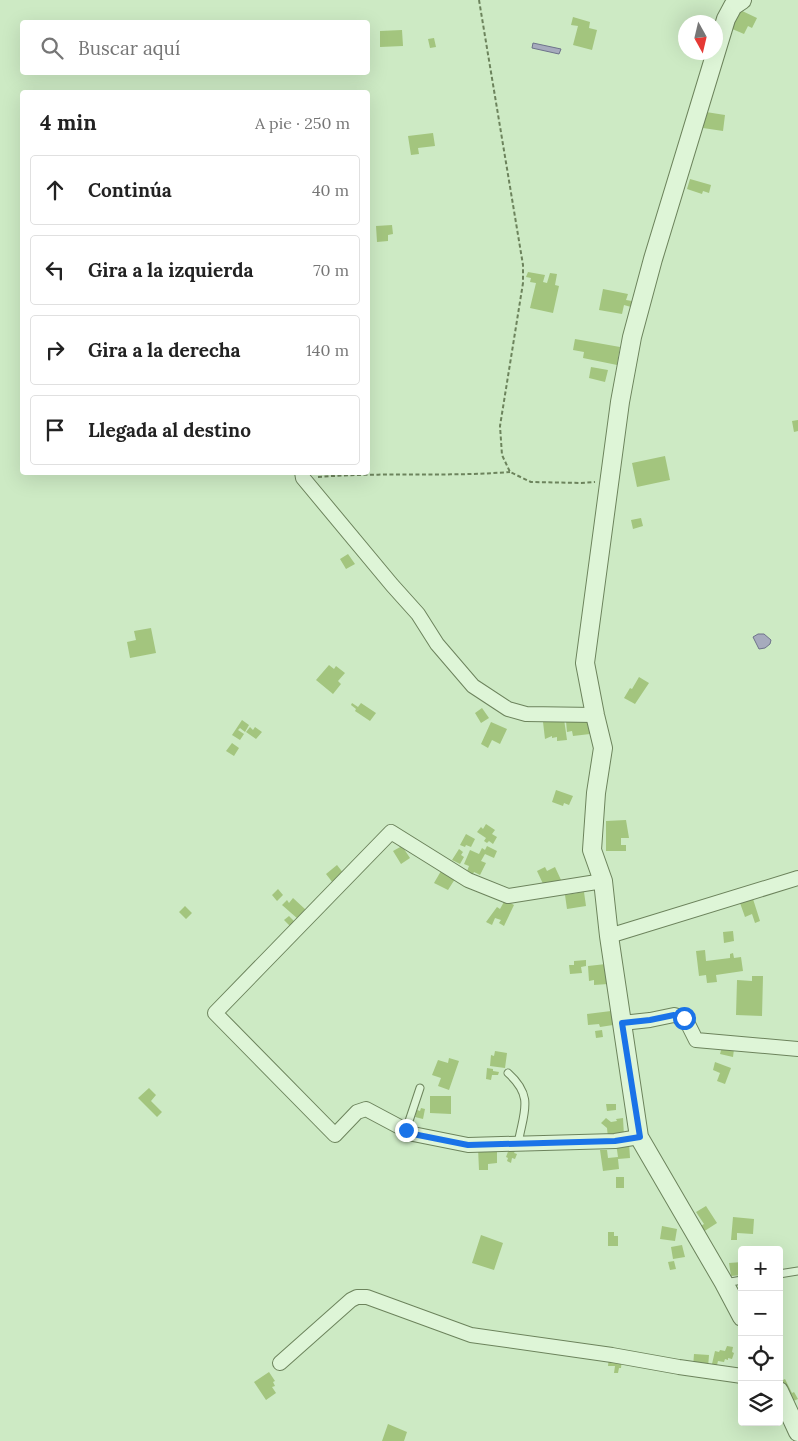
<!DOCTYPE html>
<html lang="es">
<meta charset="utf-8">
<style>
body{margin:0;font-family:Lora,serif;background:#f6f6f6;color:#222}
.controls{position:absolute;right:15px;bottom:15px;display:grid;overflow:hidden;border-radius:5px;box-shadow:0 5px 20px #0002}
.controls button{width:45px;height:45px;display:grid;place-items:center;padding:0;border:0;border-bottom:1px solid #e0e0e0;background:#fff;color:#222;font:25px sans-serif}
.compass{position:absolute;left:678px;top:15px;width:45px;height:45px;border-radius:50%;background:#fff;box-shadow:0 5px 20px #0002;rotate:172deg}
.stop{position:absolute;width:15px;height:15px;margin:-11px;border:4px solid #1a73e8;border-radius:50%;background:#fff}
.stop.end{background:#1a73e8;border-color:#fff;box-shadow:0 1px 5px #0008}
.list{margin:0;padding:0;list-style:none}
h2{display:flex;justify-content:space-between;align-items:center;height:65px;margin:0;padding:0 20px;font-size:21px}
h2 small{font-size:16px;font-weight:400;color:#767676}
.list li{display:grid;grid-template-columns:32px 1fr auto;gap:15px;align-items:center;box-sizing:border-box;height:70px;margin:0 10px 10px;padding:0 10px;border:1px solid #e0e0e0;border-radius:5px}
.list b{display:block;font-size:19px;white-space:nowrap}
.list em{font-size:16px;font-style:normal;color:#767676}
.icon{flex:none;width:28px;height:28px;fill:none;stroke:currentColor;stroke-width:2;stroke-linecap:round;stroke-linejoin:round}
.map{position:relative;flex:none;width:798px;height:1441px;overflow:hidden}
.search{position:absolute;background:#fff;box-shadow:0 5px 20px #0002;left:20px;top:20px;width:350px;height:55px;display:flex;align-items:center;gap:12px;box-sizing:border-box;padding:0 18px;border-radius:5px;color:#767676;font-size:19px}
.panel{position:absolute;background:#fff;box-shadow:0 5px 20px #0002;left:20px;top:90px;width:350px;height:385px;border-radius:5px}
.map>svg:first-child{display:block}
.water{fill:#a6abbd;stroke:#6e738b}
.building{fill:#a3c57e}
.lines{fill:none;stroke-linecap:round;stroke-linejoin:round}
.service-casing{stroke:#6c835c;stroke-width:9}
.minor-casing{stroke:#6c835c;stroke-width:16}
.tertiary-casing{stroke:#6c835c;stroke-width:20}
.path{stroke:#6c835c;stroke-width:2;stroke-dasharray:4 2.5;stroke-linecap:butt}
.service{stroke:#def5d7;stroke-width:7}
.minor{stroke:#def5d7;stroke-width:14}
.tertiary{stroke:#def5d7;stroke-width:18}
.route{stroke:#1a73e8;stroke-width:6}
</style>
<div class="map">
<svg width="798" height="1441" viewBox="0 0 798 1441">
<rect width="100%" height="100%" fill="#cdeac4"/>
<!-- water -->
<path class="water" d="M533,43L561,49L559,54L532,48Z
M758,634H764L771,640L770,644L765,648L759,649L753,637Z"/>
<!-- building -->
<path class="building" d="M738,9L757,18L752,28L748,26L744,34L730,28Z
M573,17L590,22L589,28L597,30L592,50L573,45L578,26L571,25Z
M402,30L403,46L380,47V31Z
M434,38L436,47L430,48L428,39Z
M706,112L725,115L723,131L703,128Z
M433,133L435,146L418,148L419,154L411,155L408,136Z
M690,179L711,185L709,193L703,191L702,194L687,189Z
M392,225L393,234L388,235V241L377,242L376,226Z
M528,272L545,275L543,282L547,283L550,273L557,274L555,285L559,286L553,313L530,308L536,283L530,282L531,278L526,277Z
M603,289L628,294L626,300L632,301L631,307L624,305L622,314L599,310Z
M575,339L620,347L617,365L583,358L584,352L573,350Z
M591,367L608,370L605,382L589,378Z
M798,420V431L794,432L792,421Z
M665,456L670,480L637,487L632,463Z
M641,518L643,526L633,529L631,520Z
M348,554L355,564L346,569L340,559Z
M151,628L156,653L130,658L127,642L136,640L134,631Z
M329,665L334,669L336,666L345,673L338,681L341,684L333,694L316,680Z
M639,677L649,683L635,704L624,698L630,688L632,689Z
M352,703L358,707L361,703L376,713L370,721L355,711L356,709L351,705Z
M482,708L489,718L481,723L475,713Z
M588,718L590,734L573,736L572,731L567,732L566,721Z
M564,719L567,740L557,741V737L552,738V736L545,739L543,722Z
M242,720L249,725L245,732L240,728L238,730L244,734L240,740L232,735Z
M491,722L507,729L500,744L492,740L488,748L481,744Z
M250,727L253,730L255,727L262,732L256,739L246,732Z
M232,743L239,748L234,756L226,751Z
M556,790L573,796L569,805L564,803L563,806L552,802Z
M626,820L629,838H621V845H626V851H606V821Z
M486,824L495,830L492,834L497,837L493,844L489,841L487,843L484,841L486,838L477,832L481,827L483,829Z
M466,834L475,839L471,847L466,845L465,847L460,845Z
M402,846L410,858L401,864L393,851Z
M487,846L497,851L494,858L485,854L481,861L486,863L480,875L474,872L471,877L466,874L469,866L464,864L470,850L479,854L482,848L485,850Z
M459,849L463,852L461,855L464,857L460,864L452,860Z
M337,865L344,874L333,883L326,874Z
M545,867L547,871L555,867L561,880L545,888L537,871Z
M441,871L455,879L448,890L434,883Z
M278,889L283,895L277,901L272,895Z
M584,892L586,906L567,909L565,895Z
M293,898L306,910L298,919L282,905L287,900L289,903Z
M753,899L760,921L755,923L752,914L745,917L740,903Z
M505,900L514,905L504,926L499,923L501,920L495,918L492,925L486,922L497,907L500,909Z
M185,906L192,913L186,919L179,912Z
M289,916L295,922L290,926L284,920Z
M733,931L734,941L724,943L723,932Z
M705,950L706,961L730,958V954L733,953L734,958L741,957L743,971L716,975L717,982L707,983L706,975L699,976L696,951Z
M586,960V966L581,967L582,973L570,974L569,965H574V961Z
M606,964L608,984L594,985V980L589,981L588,966Z
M752,976H763L762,1016L736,1015L737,980L752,981Z
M611,1011L613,1025L600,1027L599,1024L588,1025L587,1014Z
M602,1030L603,1037L596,1038L595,1031Z
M722,1047L734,1049L733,1057L720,1054Z
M495,1051L507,1053L505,1068L490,1066L491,1055L494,1056Z
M449,1058L459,1061L449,1090L438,1086L441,1078L432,1075L438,1060L448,1063Z
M715,1062L731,1068L725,1084L717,1081L720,1073L713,1070Z
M487,1068L493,1069V1071L499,1072L498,1075H492L491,1080L486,1079Z
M149,1088L156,1095L151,1101L162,1112L157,1117L138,1098Z
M430,1096H451V1114L430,1113Z
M606,1104H616V1110L607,1111Z
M421,1108L425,1109L423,1119L415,1117L417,1110L420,1111Z
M606,1118L611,1122L617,1121L616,1119L623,1118L624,1136L608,1138L607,1128L601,1123Z
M629,1142L630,1158L618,1159L619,1169L603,1171L600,1150H607L608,1158L618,1157L616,1143Z
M478,1148H497V1163L488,1164V1170H479Z
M509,1149L515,1151L514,1153L517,1154L515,1159L512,1158L511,1163L507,1161L508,1158L506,1157Z
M616,1177H624V1188H616Z
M706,1206L717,1223L703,1232L699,1227L704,1224L696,1212Z
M733,1217L754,1219L753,1234L737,1233V1240H731Z
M662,1226L677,1229L675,1241L660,1239Z
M608,1232H614V1236H618V1246H608Z
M481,1235L503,1243L494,1270L472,1263Z
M682,1245L685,1257L673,1259L671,1247Z
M674,1261L676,1269L670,1270L668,1262Z
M742,1262V1275L731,1276L729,1263Z
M727,1346L733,1347L732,1352L734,1353L732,1359L728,1358V1360L725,1359L724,1362L718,1361L717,1365L712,1364L715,1351L719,1352L720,1350L725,1351Z
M694,1354L709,1355L708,1368L693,1367Z
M609,1357L622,1358L621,1368H619L618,1373H614L615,1366H608Z
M269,1372L275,1381L273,1382L275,1386L272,1387L276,1393L266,1400L254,1382Z
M785,1379L792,1393L794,1392L798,1399L791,1402L781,1381Z
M388,1424L407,1432L404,1441H382Z"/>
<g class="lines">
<!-- service casing -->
<g class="service-casing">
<path id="service" d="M508,1073C535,1097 523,1113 518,1144
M406,1130L420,1088
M779,1274L798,1271
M725,1283L742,1280"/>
</g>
<!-- minor casing -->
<g class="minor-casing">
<path id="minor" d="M302,472L303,478L392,585L418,614L437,644L473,686L508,709L526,714L595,715
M603,881L508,896L468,880L391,832L215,1013L335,1135L357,1112L366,1109L413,1134L468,1145L615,1141L639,1137
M609,936L798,878
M622,1023L650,1020L674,1015L685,1018L696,1040L798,1049
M280,1363L351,1300L357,1297H367L471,1335L612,1355L679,1367L742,1376"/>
</g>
<!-- tertiary casing -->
<g class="tertiary-casing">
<path id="tertiary" d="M742,1317L724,1283L639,1137L609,936L603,881L592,850L596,793L603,748L595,715L585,663L620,402L632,337L653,259L726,19L733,6L742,0
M779,1391L798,1432"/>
</g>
<!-- path -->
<path class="path" d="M479,0L523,265V283L500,426L502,455L510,472L531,482L581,483L595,482
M318,477C382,472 446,477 510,472"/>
<!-- service -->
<use href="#service" class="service"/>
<!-- minor -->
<use href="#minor" class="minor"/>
<!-- tertiary -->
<use href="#tertiary" class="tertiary"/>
</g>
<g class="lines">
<!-- route -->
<path class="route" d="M406,1130L413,1134L468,1145L615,1141L640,1137L622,1023L650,1020L674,1015L684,1018"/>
</g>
</svg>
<div class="controls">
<button>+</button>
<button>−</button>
<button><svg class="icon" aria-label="locate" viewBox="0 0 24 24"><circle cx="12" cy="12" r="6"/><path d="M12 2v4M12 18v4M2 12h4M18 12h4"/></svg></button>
<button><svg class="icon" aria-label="layers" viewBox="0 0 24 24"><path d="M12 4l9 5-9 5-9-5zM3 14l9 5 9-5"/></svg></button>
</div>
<svg class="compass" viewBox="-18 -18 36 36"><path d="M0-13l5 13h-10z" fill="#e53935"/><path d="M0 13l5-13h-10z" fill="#767676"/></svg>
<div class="stop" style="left:684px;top:1018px"></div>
<div class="stop end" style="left:406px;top:1130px"></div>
<div class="search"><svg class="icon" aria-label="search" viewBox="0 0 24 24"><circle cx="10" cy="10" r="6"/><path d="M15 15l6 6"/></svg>Buscar aquí</div>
<section class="panel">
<h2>4 min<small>A pie · 250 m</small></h2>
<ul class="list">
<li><svg class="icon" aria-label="ahead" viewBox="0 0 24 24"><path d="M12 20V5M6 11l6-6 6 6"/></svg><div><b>Continúa</b></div><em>40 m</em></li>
<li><svg class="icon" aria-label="left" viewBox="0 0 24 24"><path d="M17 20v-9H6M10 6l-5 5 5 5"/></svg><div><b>Gira a la izquierda</b></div><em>70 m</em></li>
<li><svg class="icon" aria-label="right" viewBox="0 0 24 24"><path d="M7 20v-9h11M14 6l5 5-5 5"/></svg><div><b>Gira a la derecha</b></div><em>140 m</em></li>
<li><svg class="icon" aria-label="arrive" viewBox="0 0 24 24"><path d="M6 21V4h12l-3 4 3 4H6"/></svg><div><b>Llegada al destino</b></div></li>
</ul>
</section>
</div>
